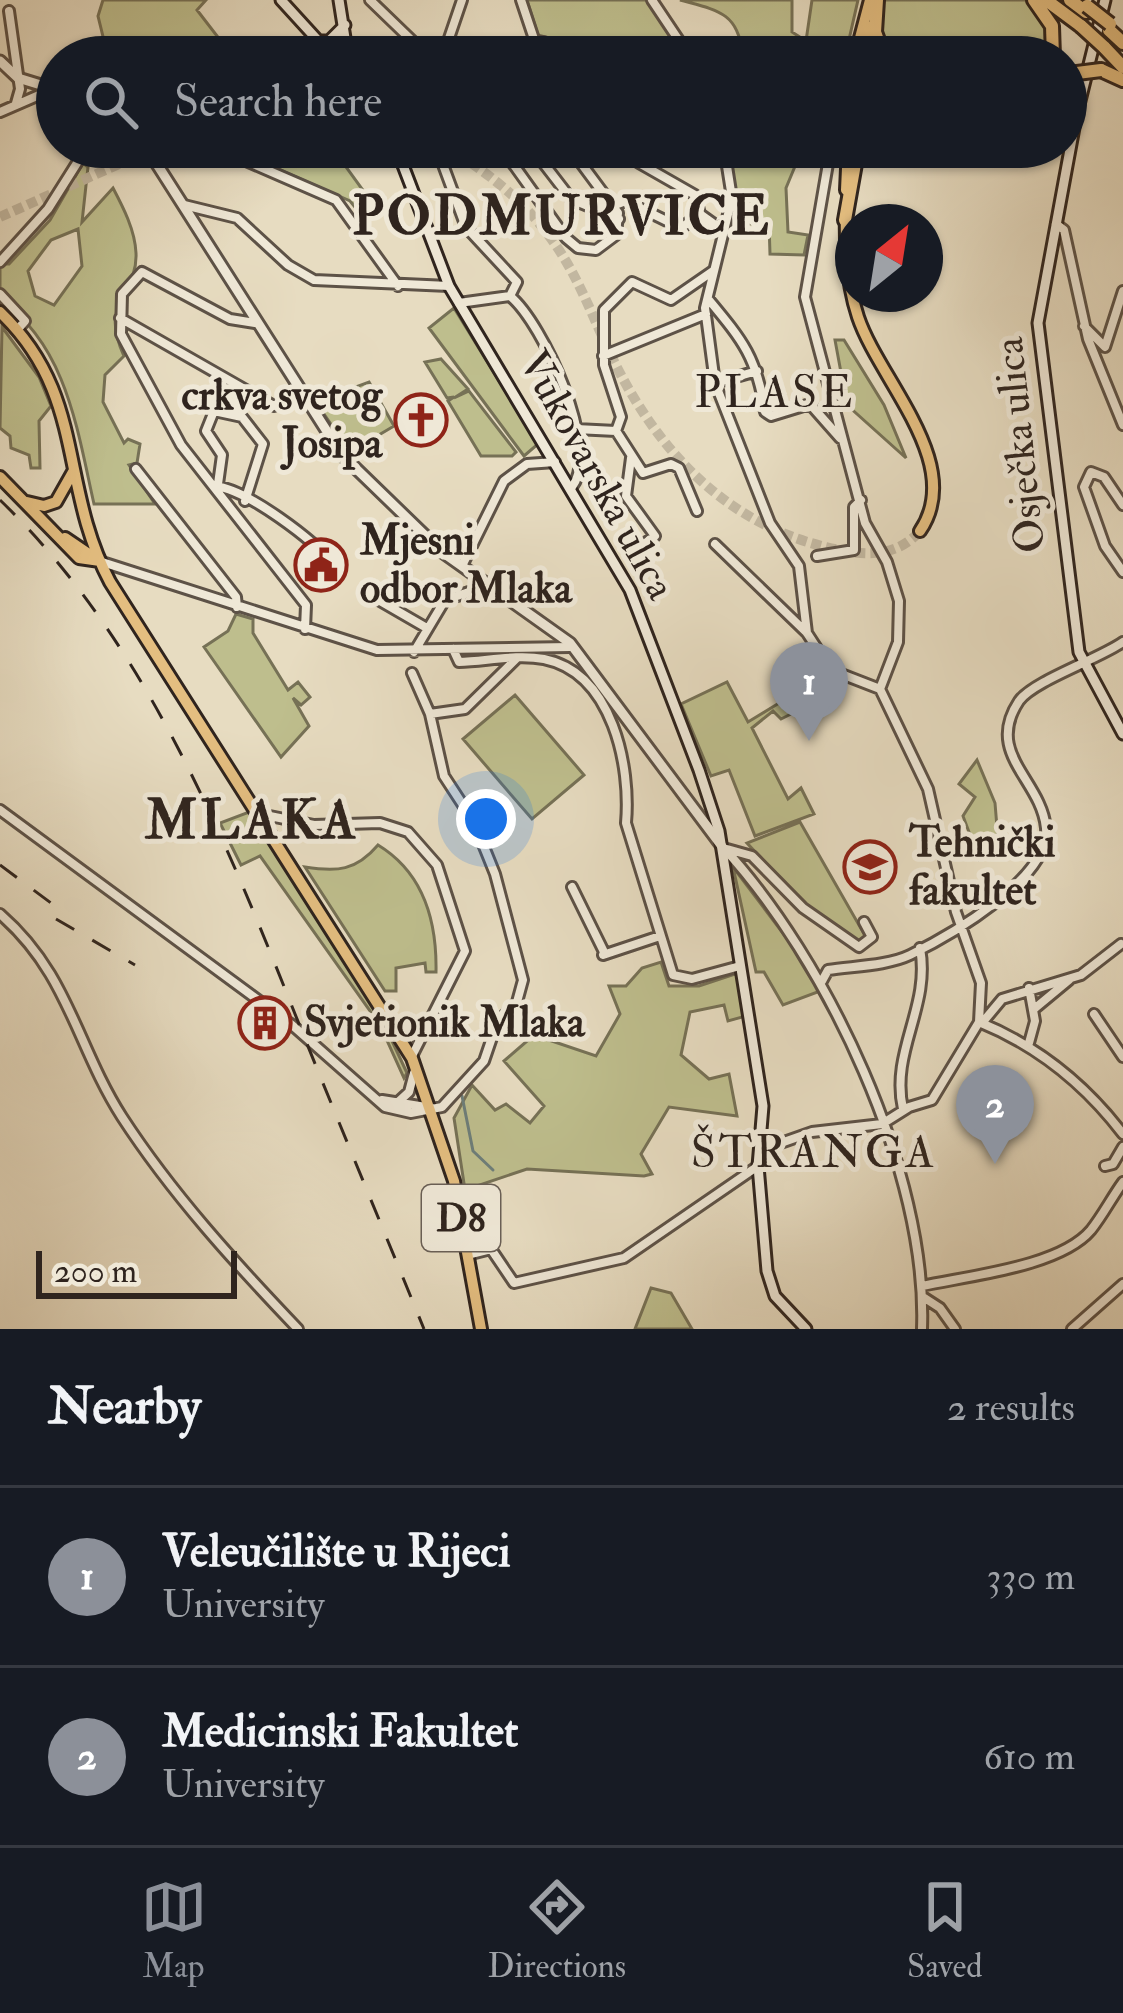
<!DOCTYPE html>
<meta charset="utf-8">
<style>
body{margin:0;font-family:"IM FELL Double Pica",serif;background:#20242c;color:#f1f3f6}
.compass{position:absolute;left:835px;top:204px;width:108px;height:108px;border-radius:50%;background:#171b24;box-shadow:0 3px 9px #0004;rotate:30deg}
.scale{position:absolute;left:36px;bottom:30px;width:201px;box-sizing:border-box;padding-left:12px;border:6px solid #2f241e;border-top:0;font-size:33px;line-height:42px;white-space:nowrap;color:#2f241e;-webkit-text-stroke:9px #efe8d7;paint-order:stroke}
.you{position:absolute;left:486px;top:819px;width:42px;height:42px;margin:-30px;border:9px solid #fff;border-radius:50%;background:#1a73e8;box-shadow:0 0 0 18px #1a73e833}
.badge{display:grid;place-items:center;width:78px;height:78px;border-radius:50%;background:#8c9099;color:#fff;font-size:39px;font-weight:700}
.pin{position:absolute;translate:-50% -99px;filter:drop-shadow(0 3px 6px #0008)}
.pin::after{content:'';position:absolute;top:63px;width:42px;height:36px;background:inherit;clip-path:polygon(0 0,100% 0,50% 100%)}
.list{margin:0;padding:0;list-style:none}
h2{display:flex;justify-content:space-between;align-items:center;height:156px;margin:0;padding:0 48px;font-size:51px}
h2 small{font-size:39px;font-weight:400;color:#9ea1a6}
.list li{display:grid;grid-template-columns:78px 1fr auto;gap:36px;align-items:center;box-sizing:border-box;height:180px;padding:0 48px;border-top:3px solid #363941}
.list b{display:block;font-size:45px;white-space:nowrap}
.list p{margin:0;font-size:39px;white-space:nowrap;color:#9ea1a6}
.list em{font-size:39px;font-style:normal;color:#9ea1a6}
.icon{flex:none;width:66px;height:66px;fill:none;stroke:currentColor;stroke-width:2;stroke-linecap:round;stroke-linejoin:round}
.map{position:relative;flex:none;width:1123px;height:1329px;overflow:hidden}
.search{position:absolute;background:#171b24;box-shadow:0 3px 9px #0004;left:36px;right:36px;top:36px;height:132px;display:flex;align-items:center;gap:30px;box-sizing:border-box;padding:0 42px;border-radius:66px;color:#9ea1a6;font-size:45px}
.sheet{height:516px;background:#171b24}
nav{display:flex;justify-content:space-around;align-items:center;box-sizing:border-box;height:168px;border-top:3px solid #363941;background:#171b24;font-size:33px;color:#9ea1a6}
nav a{display:grid;justify-items:center;gap:6px}
nav .on{color:#8c9099}
.map>svg:first-child{display:block}
.green{fill:#bebe8d;stroke:#767156;stroke-width:3;fill-rule:evenodd}
.lines{fill:none;stroke-linecap:round;stroke-linejoin:round}
.stream{stroke:#6d7e7a;stroke-width:3}
.primary-tunnel{stroke:#c2b7a0;stroke-width:10;stroke-dasharray:10 5;stroke-linecap:butt}
.minor-casing{stroke:#5d5247;stroke-width:14}
.tertiary-casing{stroke:#5d5247;stroke-width:15}
.secondary-casing{stroke:#2f241e;stroke-width:15}
.primary-casing{stroke:#2f241e;stroke-width:16}
.trunk-casing{stroke:#2f241e;stroke-width:18}
.minor{stroke:#efe8d7;stroke-width:8}
.tertiary{stroke:#efe8d7;stroke-width:9}
.secondary{stroke:#efe8d7;stroke-width:9}
.primary{stroke:#e4be80;stroke-width:10}
.trunk{stroke:#e4be80;stroke-width:12}
.rail{stroke:#2f241e;stroke-width:3;stroke-dasharray:21 21;stroke-linecap:butt}
.trunk-bridge-casing{stroke:#2f241e;stroke-width:18;stroke-linecap:butt}
.trunk-bridge{stroke:#e4be80;stroke-width:12}
.labels{text-anchor:middle;dominant-baseline:central;stroke-width:10;stroke-linejoin:round;paint-order:stroke}
.shield{fill:#efe8d7;stroke:#695f56;stroke-width:3}
.shield-label{font-size:39px;font-weight:bold;fill:#2f241e}
.poi-label{font-size:42px;font-weight:bold;fill:#2f241e;stroke:#efe8d7;text-anchor:start}
.street-label{font-size:42px;fill:#2f241e;stroke:#efe8d7}
.neighbourhood-label{font-size:45px;letter-spacing:3px;fill:#2f241e;stroke:#efe8d7}
.district-label{font-size:54px;font-weight:bold;letter-spacing:3px;fill:#2f241e;stroke:#efe8d7}
</style>
<div class="map">
<svg width="1123" height="1329" viewBox="0 0 1123 1329">
<rect width="100%" height="100%" fill="#e7dcc1"/>
<filter id="stains"><feTurbulence type="fractalNoise" baseFrequency=".00167" numOctaves="4"/><feColorMatrix values="0 0 0 0 .2 0 0 0 0 .09 0 0 0 0 .02 0 0 0 .5 -.17"/></filter>
<radialGradient id="worn" r=".72"><stop offset=".6" stop-color="#630" stop-opacity="0"/><stop offset="1" stop-color="#630" stop-opacity=".3"/></radialGradient>
<!-- green -->
<path class="green" d="M103,0H206L197,10L227,49L239,41L257,57H163L164,50C145,47 128,57 108,57L98,16Z
M527,0H651L688,57H616L538,35Z
M680,0H792V32L806,41L812,0H858L845,57H751L742,52C738,12 716,10 680,0Z
M882,0H1026L1046,23L1047,57H890L879,35Z
M250,147H344L352,161L346,167L378,211L364,218L350,201L256,159L245,151Z
M729,147H803L786,188L788,232L808,235L804,255L770,254L769,223L727,225L735,202Z
M83,163L88,167L82,222L113,188C123,207 135,230 136,253C138,295 98,300 124,356L105,375L103,402L124,443L128,439L140,444L137,463L129,465L155,504H94C77,429 67,347 0,299V264H9L50,220ZM78,229L82,266L54,305L35,296L28,271L51,240Z
M454,308L538,444L524,456L429,328Z
M2,327L39,377L51,406L39,421L40,468H31L29,455L11,448L10,436L0,428Z
M835,340H844L884,405L906,458L847,405Z
M441,359L468,389L454,398L469,391L516,452L512,456H481L448,401L454,397L447,398L425,362Z
M369,382L394,426L350,452L313,398L326,389L337,394Z
M236,614L253,619V633L288,690L298,682L310,697L301,705L293,698L309,726L281,757L204,647L228,631Z
M727,682L748,722L802,689L811,704L781,719L773,711L752,728L788,799L801,788L814,814L755,836L729,770L711,776L681,704Z
M515,695L584,775L532,819L463,739Z
M977,760L995,803L998,840L979,859L963,816L975,797L959,784Z
M249,812L378,1011L407,1073L404,1078L380,1025L260,856L241,865L220,823Z
M800,822L867,939L858,943L805,906L747,843Z
M378,845C424,873 437,921 436,972H426L425,963L396,968V991H385L305,867C337,872 356,871 378,845Z
M733,867L813,973L823,990L783,1005L764,972H756Z
M661,962L669,986H699L738,973L746,1016L728,1021L724,1005L690,1012L681,1055L709,1079L729,1074L737,1116L669,1107L641,1154L652,1174L644,1176L527,1169L465,1190L454,1118L472,1085L495,1110L506,1104L530,1123L544,1106L504,1061L534,1035L596,1056L620,1014L609,986H626L642,968Z
M651,1288L671,1293L692,1329H635Z"/>
<g class="lines">
<!-- stream -->
<path class="stream" d="M462,1096L473,1151L493,1170"/>
<!-- primary-tunnel -->
<path class="primary-tunnel" d="M446,147C489,173 526,202 555,244C578,277 592,315 609,351C653,445 721,522 826,547C860,555 894,560 920,531
M0,217L157,147"/>
<!-- minor casing -->
<g class="minor-casing">
<path id="minor" d="M370,0L429,57
M521,0L540,57
M652,0L690,57
M9,11L20,89L16,103
M535,40L604,57
M436,49L446,47L462,0
M450,57H486
M0,112L53,89
M214,147L336,200L398,286
M501,147L566,238L578,248L596,250L616,235L618,213L569,147
M531,147L571,199L619,219
M623,147L639,163L695,195L700,214
M724,147L732,198L705,308L715,383L770,523L799,566L807,633
M401,154L422,153L442,162L466,227L517,282L510,296
M184,205L237,218L288,265L314,280L449,286
M615,205L626,201L681,228L700,214
M700,214L721,229
M1056,224L1064,230L1088,339L1123,425
M0,262L48,209L77,163
M0,294L25,321L18,329
M709,300C743,341 757,358 765,412L771,416L810,404L840,438
M459,303L510,296C543,323 601,450 572,487
M120,318L274,406L298,394
M255,323L230,319L142,272L122,294L121,334L181,445L306,605L305,629
M1084,326L1105,347L1123,291
M603,356L706,314
M715,383L757,371
M576,429L616,431L643,473L671,464L679,468L697,511
M616,431L621,417L604,365V310L632,282L671,300L713,271
M631,458L626,496L655,536L644,544
M136,469L236,597L237,607
M218,484L222,455L206,431L214,411L242,417L263,444L245,501
M215,486C248,490 314,540 335,566
M1123,505L1104,477L1091,472L1084,487L1105,546L1123,572
M715,544L807,633L831,670L880,689
M817,556L854,550V507L861,500
M102,562L377,650L570,647
M462,566L504,481L527,464L555,462
M368,594L425,627
M453,649L459,662C487,661 517,654 544,659C613,673 631,767 626,823L673,975L692,979L740,966
M414,652L445,600L475,590
M430,714L465,709L517,658
M0,810L292,1025L385,1107L411,1113L442,1107L484,1061L497,1023L517,1002L523,980L495,874L474,822L444,776L430,714L412,673
M260,814L314,825L380,823L408,832L437,865L465,951L412,1056
M722,846C827,959 928,1173 922,1329
M727,849L752,856L803,908L859,947L872,937L864,922
M572,887L605,954
M0,914C69,974 76,1045 122,1117C172,1194 235,1263 298,1329
M603,955L660,936
M822,981L828,970C853,966 887,966 910,955C949,936 1051,878 1046,828C1041,779 984,754 1019,701C1033,681 1099,659 1123,642
M1029,988L1035,1021L1029,1043
M1034,1009L1069,980
M1094,1014L1123,1057
M979,1022C1038,1046 1084,1083 1123,1134
M982,1023L1002,999L1081,975L1121,944
M382,1100L432,1108
M396,1104L409,1092L414,1073
M903,1109C890,1051 931,1007 920,948
M761,1150L812,1132L882,1124L909,1107L932,1100L979,1022L981,983L956,912L928,789L880,689L898,642L899,601L887,562L865,523L805,297L830,152
M1105,1166L1113,1164L1123,1147
M467,1255L491,1249L514,1283L624,1258L758,1166
M922,1286C967,1276 1060,1267 1091,1230C1103,1215 1112,1197 1123,1182
M923,1297L940,1308L955,1329
M1072,1329L1123,1284"/>
</g>
<!-- tertiary casing -->
<g class="tertiary-casing">
<path id="tertiary" d="M0,61L18,78L57,90
M146,147L342,455L442,552L570,643L721,845"/>
</g>
<!-- secondary casing -->
<g class="secondary-casing">
<path id="secondary" d="M281,0L333,57
M339,0L348,57
M1105,0L1076,117L1038,323L1079,652L1123,734
M319,41H329L345,25
M396,147L449,286L630,590L699,770L719,831L763,1106L758,1166L767,1271L775,1296L806,1329"/>
</g>
<!-- primary casing -->
<g class="primary-casing">
<path id="primary" d="M867,26L873,57
M855,57L870,0
M846,190L848,147
M846,214C845,249 847,284 858,317C879,380 966,464 920,531
M0,312C87,395 58,484 110,582L412,1058L454,1181L481,1329
M0,477L79,558L100,561
M27,502L44,506L56,502L73,472
M65,538L99,561"/>
</g>
<!-- trunk casing -->
<g class="trunk-casing">
<path id="trunk" d="M877,0L875,32L884,57
M1034,0L1052,26L1053,57
M1046,0L1081,26
M1070,0L1086,12
M1109,30L1123,43
M1104,47L1123,67
M1101,70L1123,80
M845,220L858,147"/>
</g>
<!-- minor -->
<use href="#minor" class="minor"/>
<!-- tertiary -->
<use href="#tertiary" class="tertiary"/>
<!-- secondary -->
<use href="#secondary" class="secondary"/>
<!-- primary -->
<use href="#primary" class="primary"/>
<!-- trunk -->
<use href="#trunk" class="trunk"/>
<!-- rail -->
<path class="rail" d="M0,500C149,644 228,846 303,1034C343,1133 384,1231 424,1329
M0,865L63,912
M56,919L135,965"/>
<!-- trunk-bridge casing -->
<g class="trunk-bridge-casing">
<path id="trunk-bridge" d="M1087,6L1110,24
M1081,26L1104,47
M1069,74L1101,70"/>
</g>
<!-- trunk-bridge -->
<use href="#trunk-bridge" class="trunk-bridge"/>
</g>
<!-- icons -->
<defs>
<g id="church-ring" transform="scale(2.7)"><circle r="9.5" fill="#efe8d7" stroke="#8f2418" stroke-width="1.5"/><path d="M-1.2-6h2.4v3.5h3.3v2.4h-3.3V6h-2.4V-.1h-3.3v-2.4h3.3Z" fill="#8f2418"/></g>
<g id="civic-ring" transform="scale(2.7)"><circle r="9.5" fill="#efe8d7" stroke="#8f2418" stroke-width="1.5"/><path d="M-.6-6.5H3V-4.5H.6V-3L4-1V1h2V6H-6V1h2V-1L-.6-3ZM-1.2 2.5V6h2.4V2.5Z" fill="#8f2418"/></g>
<g id="university-ring" transform="scale(2.7)"><circle r="9.5" fill="#efe8d7" stroke="#8f2418" stroke-width="1.5"/><path d="M0-5L7-2L0 1L-7-2ZM-4 1L0 2.5L4 1V4Q0 6-4 4Z" fill="#8f2418"/></g>
<g id="building-ring" transform="scale(2.7)"><circle r="9.5" fill="#efe8d7" stroke="#8f2418" stroke-width="1.5"/><path d="M-4-6H4V6H1V3H-1V6H-4ZM-2.5-4.3h1.7v1.8h-1.7ZM.8-4.3h1.7v1.8H.8ZM-2.5-1h1.7V.8h-1.7ZM.8-1h1.7V.8H.8Z" fill="#8f2418"/></g>
</defs>
<g fill-rule="evenodd">
<use href="#church-ring" x="421" y="420"/>
<use href="#civic-ring" x="321" y="565"/>
<use href="#university-ring" x="870" y="867"/>
<use href="#building-ring" x="265" y="1023"/>
</g>
<g class="labels">
<!-- shield labels -->
<rect class="shield" x="422" y="1185" width="78" height="66" rx="9"/>
<g class="shield-label">
<text x="461" y="1218">D8</text>
</g>
<!-- poi labels -->
<g class="poi-label">
<text x="382" y="396" text-anchor="end">crkva svetog<tspan x="382" dy="48">Josipa</tspan></text>
<text x="360" y="541">Mjesni<tspan x="360" dy="48">odbor Mlaka</tspan></text>
<text x="909" y="843">Tehnički<tspan x="909" dy="48">fakultet</tspan></text>
<text x="304" y="1023">Svjetionik Mlaka</text>
</g>
<!-- street labels -->
<g class="street-label">
<text transform="translate(1020 445) rotate(-96)">Osječka ulica</text>
<text transform="translate(597 475) rotate(61)">Vukovarska ulica</text>
</g>
<!-- neighbourhood labels -->
<g class="neighbourhood-label">
<text x="775" y="393">PLASE</text>
<text x="814" y="1153">ŠTRANGA</text>
</g>
<!-- district labels -->
<g class="district-label">
<text x="562" y="217">PODMURVICE</text>
<text x="252" y="821">MLAKA</text>
</g>
</g>
<rect width="100%" height="100%" filter="url(#stains)"/>
<rect width="100%" height="100%" fill="url(#worn)"/>
</svg>
<svg class="compass" viewBox="-18 -18 36 36"><path d="M0-13l5 13h-10z" fill="#e53935"/><path d="M0 13l5-13h-10z" fill="#9ea1a6"/></svg>
<div class="scale">200 m</div>
<div class="you"></div>
<div class="pin badge" style="left:809px;top:741px">1</div>
<div class="pin badge" style="left:995px;top:1164px">2</div>
<div class="search"><svg class="icon" aria-label="search" viewBox="0 0 24 24"><circle cx="10" cy="10" r="6"/><path d="M15 15l6 6"/></svg>Search here</div>
</div>
<section class="sheet">
<h2>Nearby<small>2 results</small></h2>
<ul class="list">
<li><span class="badge">1</span><div><b>Veleučilište u Rijeci</b><p>University</p></div><em>330 m</em></li>
<li><span class="badge">2</span><div><b>Medicinski Fakultet</b><p>University</p></div><em>610 m</em></li>
</ul>
</section>
<nav>
<a class="on"><svg class="icon" aria-label="map" viewBox="0 0 24 24"><path d="M3 6l6-2 6 2 6-2v14l-6 2-6-2-6 2zM9 4v14M15 6v14"/></svg>Map</a>
<a><svg class="icon" aria-label="directions" viewBox="0 0 24 24"><path d="M12 3l9 9-9 9-9-9zM9 14v-3h6M13 9l2 2-2 2"/></svg>Directions</a>
<a><svg class="icon" aria-label="saved" viewBox="0 0 24 24"><path d="M7 4h10v16l-5-4-5 4z"/></svg>Saved</a>
</nav>
